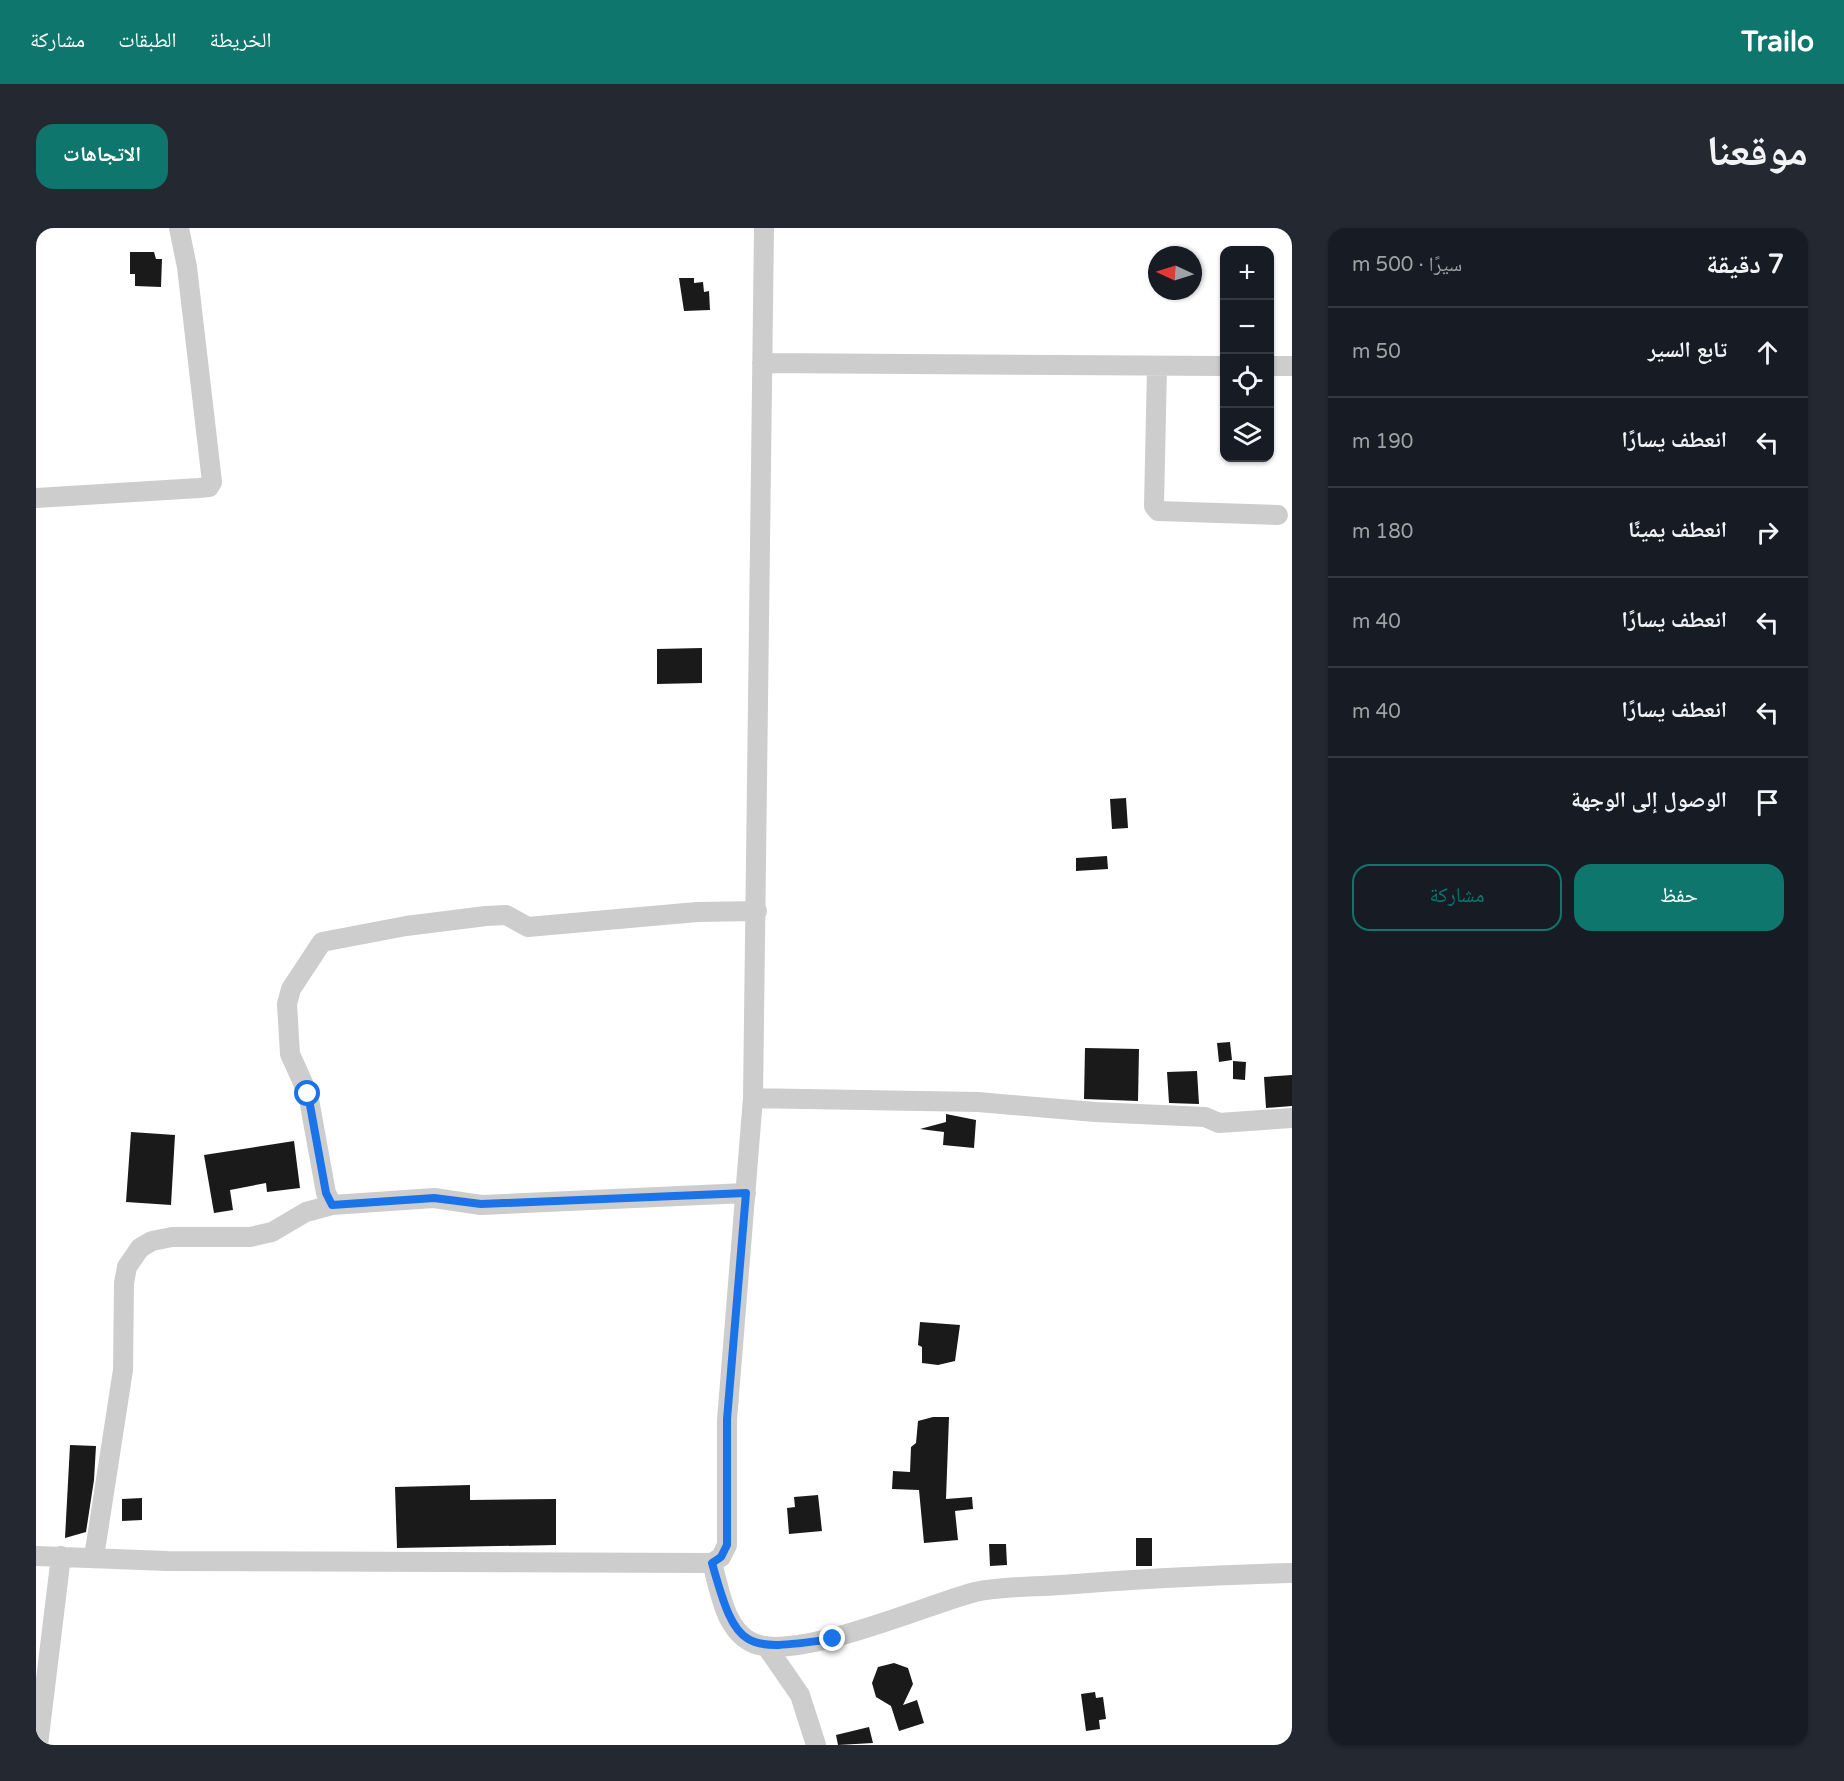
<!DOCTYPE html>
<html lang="ar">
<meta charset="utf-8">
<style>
body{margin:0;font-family:"Varela Round","Noto Naskh Arabic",sans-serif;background:#242831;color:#f1f3f6;direction:rtl}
.controls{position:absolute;right:18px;top:18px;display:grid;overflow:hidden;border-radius:12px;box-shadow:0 2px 4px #0004}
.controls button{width:54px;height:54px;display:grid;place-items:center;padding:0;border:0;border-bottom:2px solid #363941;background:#171b24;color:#f1f3f6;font:30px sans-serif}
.compass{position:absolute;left:1112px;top:18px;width:54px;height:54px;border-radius:50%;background:#171b24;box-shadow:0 2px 4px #0004;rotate:274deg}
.stop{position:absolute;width:18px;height:18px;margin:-14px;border:4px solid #1a73e8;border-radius:50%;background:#fff}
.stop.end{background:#1a73e8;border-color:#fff;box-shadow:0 2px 6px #0008}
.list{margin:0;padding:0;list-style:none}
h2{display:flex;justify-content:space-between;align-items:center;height:78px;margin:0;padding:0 24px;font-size:26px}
h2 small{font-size:20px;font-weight:400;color:#9ea1a6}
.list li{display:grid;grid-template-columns:39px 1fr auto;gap:18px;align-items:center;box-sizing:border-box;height:90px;padding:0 24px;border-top:2px solid #363941}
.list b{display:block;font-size:22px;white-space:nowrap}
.list em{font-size:20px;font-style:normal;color:#9ea1a6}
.actions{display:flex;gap:12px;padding:18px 24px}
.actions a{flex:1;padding:14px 0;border:2px solid #0f766e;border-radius:18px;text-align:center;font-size:21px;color:#0f766e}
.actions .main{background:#0f766e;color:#fff}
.icon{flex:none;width:33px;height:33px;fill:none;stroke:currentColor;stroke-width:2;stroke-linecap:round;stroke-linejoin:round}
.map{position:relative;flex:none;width:1256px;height:1517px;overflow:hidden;direction:ltr;border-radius:18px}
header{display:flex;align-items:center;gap:36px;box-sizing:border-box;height:84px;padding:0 30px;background:#0f766e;color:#fff}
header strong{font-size:28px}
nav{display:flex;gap:33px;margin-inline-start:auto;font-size:21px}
.intro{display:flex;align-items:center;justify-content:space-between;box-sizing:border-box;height:144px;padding:0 36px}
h1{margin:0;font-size:42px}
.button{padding:15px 27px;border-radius:18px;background:#0f766e;color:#fff;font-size:21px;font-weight:700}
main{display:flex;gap:36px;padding:0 36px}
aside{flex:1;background:#171b24;border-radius:18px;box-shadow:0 2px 4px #0004}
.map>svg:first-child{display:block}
.building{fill:#1a1a1a}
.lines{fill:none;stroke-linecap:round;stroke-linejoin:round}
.minor{stroke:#cdcdcd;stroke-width:20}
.route{stroke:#1a73e8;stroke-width:8}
</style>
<header>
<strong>Trailo</strong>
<nav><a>الخريطة</a><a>الطبقات</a><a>مشاركة</a></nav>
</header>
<div class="intro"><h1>موقعنا</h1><a class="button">الاتجاهات</a></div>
<main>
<aside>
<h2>7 دقيقة<small>سيرًا · 500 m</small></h2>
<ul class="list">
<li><svg class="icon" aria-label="ahead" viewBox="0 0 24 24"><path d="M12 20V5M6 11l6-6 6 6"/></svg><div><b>تابع السير</b></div><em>50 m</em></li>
<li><svg class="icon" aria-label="left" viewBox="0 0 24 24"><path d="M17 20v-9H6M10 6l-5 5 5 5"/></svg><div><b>انعطف يسارًا</b></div><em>190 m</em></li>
<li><svg class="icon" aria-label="right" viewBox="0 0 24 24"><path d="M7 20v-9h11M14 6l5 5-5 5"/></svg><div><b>انعطف يمينًا</b></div><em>180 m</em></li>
<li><svg class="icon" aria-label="left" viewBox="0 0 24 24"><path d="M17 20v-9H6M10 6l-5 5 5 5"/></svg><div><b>انعطف يسارًا</b></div><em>40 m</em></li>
<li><svg class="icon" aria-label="left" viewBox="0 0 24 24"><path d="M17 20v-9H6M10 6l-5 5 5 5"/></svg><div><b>انعطف يسارًا</b></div><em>40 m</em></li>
<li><svg class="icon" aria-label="arrive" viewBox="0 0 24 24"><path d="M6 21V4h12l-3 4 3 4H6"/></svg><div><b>الوصول إلى الوجهة</b></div></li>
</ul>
<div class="actions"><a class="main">حفظ</a><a>مشاركة</a></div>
</aside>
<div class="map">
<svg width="1256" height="1517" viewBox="0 0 1256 1517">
<rect width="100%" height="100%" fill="#fff"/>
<!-- building -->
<path class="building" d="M94,24H118L120,31H126L125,59L99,58V46H94Z
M643,50H658V55L667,54L668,64L673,63L674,82L648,83Z
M666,420V455L621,456V421Z
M1090,570L1092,600L1076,601L1074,571Z
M1071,628L1072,641L1040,643V630Z
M1194,814L1196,832L1183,834L1181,815Z
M1049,820L1103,821L1102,873L1048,871Z
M1197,833L1210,834L1209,852L1197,851Z
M1161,843L1163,876L1133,875L1131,844Z
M1256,847V878L1230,880L1228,849Z
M910,886L940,892L938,920L907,917L908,904L884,901L910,894Z
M95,904L139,907L135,977L90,974Z
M258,913L264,960L231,964L230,955L194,962L197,982L178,985L168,927Z
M884,1094L924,1097L919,1133L902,1137L886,1135V1119L882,1117Z
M897,1189H913L910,1271L936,1269L937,1281L919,1283L922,1312L888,1315L883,1262L856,1261L857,1243L874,1244L875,1219L880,1215L882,1193Z
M34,1217L60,1218L58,1252L50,1304L29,1310Z
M434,1257V1272L520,1271V1317L361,1320L359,1259Z
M782,1267L786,1303L753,1306L751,1280L759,1279L758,1269Z
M106,1270V1292L86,1293V1271Z
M1100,1310H1116V1338H1100Z
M953,1316H970L971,1337L954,1338Z
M858,1435L872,1440L877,1456L867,1477L881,1472L888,1495L863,1503L855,1478L840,1469L836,1455L842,1439Z
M1059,1464L1060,1470L1067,1469L1070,1491L1063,1492L1064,1501L1050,1503L1045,1466Z
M833,1499L837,1515L802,1517L800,1507Z"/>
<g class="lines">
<!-- minor -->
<path class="minor" d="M726,135L1188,138
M1234,138H1256
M1121,139L1118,278L1122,283L1242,287
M0,270L163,260L173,259L176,254L151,39L143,0
M717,870L942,874L1059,884L1169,889L1183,895L1256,890
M296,977L290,965L272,866L254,826L251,776L255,761L286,714L370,698L450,688L470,687L492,699L661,684L721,683
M0,1328L131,1333L676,1335L685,1329L691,1317V1192L717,870L728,0
M58,1329L87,1142L88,1055L91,1039L104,1020L116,1013L136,1009H214L236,1004L270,984L296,977L398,970L445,977L710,965
M676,1335C684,1362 688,1400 715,1414C757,1436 892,1376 939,1364C966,1358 997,1359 1025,1357C1102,1351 1179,1347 1256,1345
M730,1418L764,1467L780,1517
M2,1517L25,1328"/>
</g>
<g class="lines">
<!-- route -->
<path class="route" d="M272,866L290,965L296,977L398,970L445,976L710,965L691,1191V1317L685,1329L676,1335C701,1425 708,1423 797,1411"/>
</g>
</svg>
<div class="controls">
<button>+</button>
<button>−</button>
<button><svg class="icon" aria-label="locate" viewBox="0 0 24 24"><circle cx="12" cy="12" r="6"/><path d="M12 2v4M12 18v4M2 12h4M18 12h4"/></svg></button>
<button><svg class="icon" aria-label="layers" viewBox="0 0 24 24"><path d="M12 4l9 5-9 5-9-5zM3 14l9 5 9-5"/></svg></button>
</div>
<svg class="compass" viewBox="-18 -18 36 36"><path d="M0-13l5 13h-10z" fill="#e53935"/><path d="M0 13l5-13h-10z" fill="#9ea1a6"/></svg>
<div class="stop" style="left:272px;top:866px"></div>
<div class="stop end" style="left:797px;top:1411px"></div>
</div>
</main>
